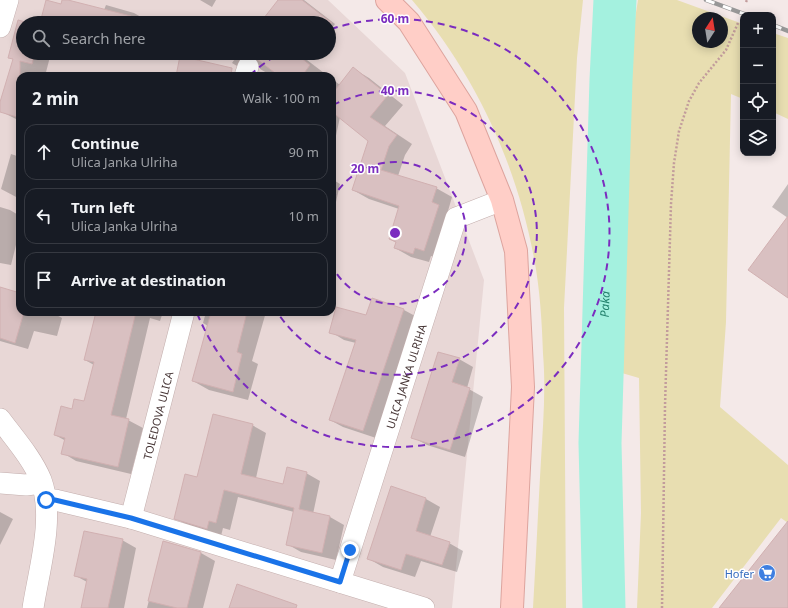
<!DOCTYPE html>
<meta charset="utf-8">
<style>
body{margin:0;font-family:"Noto Sans",sans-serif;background:#20242c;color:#f1f3f6}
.controls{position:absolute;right:12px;top:12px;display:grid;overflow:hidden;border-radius:8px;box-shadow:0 2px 10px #0003}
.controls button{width:36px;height:36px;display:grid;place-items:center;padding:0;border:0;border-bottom:1px solid #363941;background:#171b24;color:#f1f3f6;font:20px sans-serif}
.compass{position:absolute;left:692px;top:12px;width:36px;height:36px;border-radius:50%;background:#171b24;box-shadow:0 2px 10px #0003;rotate:12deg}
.stop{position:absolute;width:12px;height:12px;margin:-9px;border:3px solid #1a73e8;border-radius:50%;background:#fff}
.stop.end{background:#1a73e8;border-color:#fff;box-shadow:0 1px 4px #0008}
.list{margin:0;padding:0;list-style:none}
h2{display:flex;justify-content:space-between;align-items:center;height:52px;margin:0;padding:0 16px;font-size:17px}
h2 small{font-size:13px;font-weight:400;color:#9ea1a6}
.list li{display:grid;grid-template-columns:26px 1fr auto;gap:12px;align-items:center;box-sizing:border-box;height:56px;margin:0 8px 8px;padding:0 8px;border:1px solid #363941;border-radius:12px}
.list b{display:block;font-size:15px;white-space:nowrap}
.list p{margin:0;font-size:13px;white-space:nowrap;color:#9ea1a6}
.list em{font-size:13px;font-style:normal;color:#9ea1a6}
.icon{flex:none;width:22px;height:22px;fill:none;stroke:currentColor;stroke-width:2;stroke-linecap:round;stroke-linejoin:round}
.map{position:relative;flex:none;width:788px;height:608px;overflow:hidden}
.search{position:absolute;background:#171b24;box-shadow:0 2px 10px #0003;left:16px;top:16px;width:320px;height:44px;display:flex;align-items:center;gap:10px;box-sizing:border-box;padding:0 14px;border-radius:22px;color:#9ea1a6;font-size:15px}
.panel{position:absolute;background:#171b24;box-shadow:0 2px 10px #0003;left:16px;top:72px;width:320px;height:244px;border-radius:12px}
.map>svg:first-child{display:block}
.residential{fill:#e8d7d6;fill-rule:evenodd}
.green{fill:#e8deb1;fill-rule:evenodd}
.shadow{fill:#0003}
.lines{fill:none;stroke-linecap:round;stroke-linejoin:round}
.river{stroke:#a4f1df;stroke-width:43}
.building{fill:#d9c0c1;stroke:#d1b0b1}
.minor-casing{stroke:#c3aead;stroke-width:22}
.secondary-casing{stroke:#dda49e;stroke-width:24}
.path{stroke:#c29c9c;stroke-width:2.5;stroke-dasharray:2 2;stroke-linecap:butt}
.minor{stroke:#fff;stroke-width:21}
.secondary{stroke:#ffcec7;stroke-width:22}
.rail-casing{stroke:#979797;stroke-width:4.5}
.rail{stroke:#fff;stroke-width:3;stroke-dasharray:9;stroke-linecap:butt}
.route{stroke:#1a73e8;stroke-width:5}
.ring{fill:none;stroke:#7b2cbf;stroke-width:2;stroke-dasharray:7 5}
.labels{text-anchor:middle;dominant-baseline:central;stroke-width:3;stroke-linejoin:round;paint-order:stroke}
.street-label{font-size:11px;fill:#483737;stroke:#fff}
.shop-label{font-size:11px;fill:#366cbe;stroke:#fff;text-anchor:end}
.water-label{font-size:12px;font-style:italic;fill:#26846f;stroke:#fff}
.centre{fill:#7b2cbf;stroke:#fff;stroke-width:2}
.ring-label{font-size:12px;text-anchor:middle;font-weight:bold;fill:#7b2cbf;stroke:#fff;stroke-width:3;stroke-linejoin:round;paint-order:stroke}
</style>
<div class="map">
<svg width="788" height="608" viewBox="0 0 788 608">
<rect width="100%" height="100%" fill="#f4e9e8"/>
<!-- residential -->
<path class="residential" d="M0,0H328L405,73L484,280L452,608H0ZM23,23H329V53H23ZM20,76H332V312H20Z"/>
<!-- green -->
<path class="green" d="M412,0H583L577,58L564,308L566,608H533C536,559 538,510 541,460C543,425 546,389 543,354C542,323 540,289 534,258C516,162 475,74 412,0Z
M638,0H677L743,24V99L731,94L726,322L720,407L788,465V523L781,518L712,608H637L641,513L639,378L615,371L629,56ZM698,18H722V42H698Z
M773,33L788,38V119L773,112Z"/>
<!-- shadow -->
<path class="shadow" d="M63,0L104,10L106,5L134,13L148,21L147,23H41L62,5Z
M200,0H216L212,7Z
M279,0H304L335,24L329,32V23H262Z
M19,21L25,23H23V53H51L45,76H20V121L0,111V106L14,60L9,57Z
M87,53H99V56Z
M125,53H138L137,57Z
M239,53H313L307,60L328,76H266L267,73L260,69L259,65L247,72L232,63Z
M354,69L369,78L403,105L385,126L412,144L405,155L398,176L436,188L452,197L448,211L454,215L440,259L431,256L429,262L411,257L395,248L397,243L390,239L399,209L369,199L353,190L369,141L340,117L332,154V79L340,85Z
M11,154L20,157V199L1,189Z
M332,179L340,184L332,220Z
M788,184V297V218L772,207Z
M0,207L10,210L20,216V229L11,265L0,263Z
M0,288L20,294V312H51L62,318L57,336L34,331L28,349L0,341Z
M372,299L404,310L417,317L376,438L343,427L330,420L356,343L344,340L331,332L367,316Z
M97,312H163L160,321L150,318L126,419L143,428L131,474L76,461L63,453L66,441L55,435L72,410L85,402L94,365L85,360Z
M206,312H266L252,361L258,364L248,400L209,390L193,381L208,326L203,323Z
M459,359L473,367L467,388L483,397L465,457L427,445L412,437Z
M252,425L266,433L256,478L283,486L306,473L320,481L313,514L330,517L344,525L336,560L301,552L287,544L294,512L238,497L230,530L223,528L221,536L189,526L175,518L198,478Z
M392,488L426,499L440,507L430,537L449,543L463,551L457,572L421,561L415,577L383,567L369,559Z
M0,512L13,519L0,545Z
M122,540L136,548L124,608H82L87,582L76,576Z
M164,542L201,553L215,561L203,608H147Z"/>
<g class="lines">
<!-- river -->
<path class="river" id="s1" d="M604,608L600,443L611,80L615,0"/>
</g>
<!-- building -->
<path class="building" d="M46,0L61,4L62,0H68L131,16V23H40Z
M278,0H302L332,23H260Z
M18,20L29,23H23V53H35L32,64L20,61V118L0,112V102L13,59L8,58Z
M249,53H295L310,65L302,76H279Z
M180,56L232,68L231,76H176Z
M353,67L388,95L370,117L397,135L389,146L381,170L437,187L432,202L439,205L424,251L415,248L413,254L394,248L396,242L389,239L399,206L352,190L368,141L332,112V94Z
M788,216V298L748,270Z
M0,287L20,293V312H24L15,343L0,338Z
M372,298L404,309L363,431L329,420L356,340L329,333L336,307L366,315Z
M96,312H136L111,415L129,419L118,467L61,454L65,438L54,435L61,406L72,409L74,399L84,401L94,362L84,360Z
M211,312H247L237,352L242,354L233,392L192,381Z
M438,352L460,358L452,382L470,388L450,450L411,438Z
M213,414L253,424L241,474L283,484L287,467L307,472L299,509L330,516L322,553L286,545L294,508L224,490L216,523L209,521L207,529L174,519L185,474L197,477Z
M391,486L426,498L416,531L450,542L442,565L406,554L401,570L367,559Z
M788,521V608H719Z
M84,531L123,539L108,608H81L87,579L74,576Z
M163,541L201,552L187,608H177L148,601Z
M237,584L297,605L296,608H229Z"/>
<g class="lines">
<!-- minor casing -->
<g class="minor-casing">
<g id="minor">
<path d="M0,27L8,0"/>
<path d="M245,76L248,67"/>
<path d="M0,419C14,438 32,458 41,480C55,518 39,569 33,608"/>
<path d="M0,483L26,485L41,483"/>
<path d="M47,500H55L131,518L424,608"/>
<path id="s2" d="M131,518L184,312"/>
<path id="s3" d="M340,582L456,218L502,200"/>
</g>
</g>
<!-- secondary casing -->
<g class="secondary-casing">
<path id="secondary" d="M387,0L409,22L466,111L502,200L516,251L523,387L512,608"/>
</g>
<!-- path -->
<path class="path" d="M746,2L747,0
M662,608L665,406L671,204L674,163L679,131L689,101L699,83L726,50L738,23"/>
<!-- minor -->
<use href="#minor" class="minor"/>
<!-- secondary -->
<use href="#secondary" class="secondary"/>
<!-- rail casing -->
<g class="rail-casing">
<path id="rail" d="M706,0L747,15
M773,25L788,31"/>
</g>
<!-- rail -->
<use href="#rail" class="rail"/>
</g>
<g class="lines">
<!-- route -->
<path class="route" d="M46,500H55L131,518L340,582L350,550"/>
</g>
<!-- distance rings -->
<g class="ring">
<path d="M332 200A71 71 0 1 1 332 266"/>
<path d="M333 105A142 142 0 1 1 277 312"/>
<path d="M250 75A214 214 0 0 1 278 54M331 29A214 214 0 1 1 197 313"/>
</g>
<!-- icons -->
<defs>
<g id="supermarket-disc" transform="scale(0.9)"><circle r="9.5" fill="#3f7fe0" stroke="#fff"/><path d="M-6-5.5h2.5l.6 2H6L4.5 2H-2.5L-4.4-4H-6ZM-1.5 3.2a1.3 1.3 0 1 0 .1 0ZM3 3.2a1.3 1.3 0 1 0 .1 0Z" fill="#fff"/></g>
</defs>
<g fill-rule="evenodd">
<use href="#supermarket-disc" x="767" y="573"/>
</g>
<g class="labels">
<!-- street labels -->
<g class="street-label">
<text stroke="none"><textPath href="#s3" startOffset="216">ULICA JANKA ULRIHA</textPath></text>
<text stroke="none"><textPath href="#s2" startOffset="106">TOLEDOVA ULICA</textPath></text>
</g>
<!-- shop labels -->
<g class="shop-label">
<text x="754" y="573">Hofer</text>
</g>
<!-- water labels -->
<g class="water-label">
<text stroke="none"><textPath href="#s1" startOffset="304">Paka</textPath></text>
</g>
</g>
<circle cx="395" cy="233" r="6" class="centre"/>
<g class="ring-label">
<text x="395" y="23">60 m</text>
<text x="395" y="95">40 m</text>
<text x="365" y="173">20 m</text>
</g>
</svg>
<div class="controls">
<button>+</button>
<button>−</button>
<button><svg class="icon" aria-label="locate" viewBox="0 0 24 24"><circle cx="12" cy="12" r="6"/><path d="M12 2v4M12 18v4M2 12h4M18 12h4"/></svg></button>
<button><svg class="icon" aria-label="layers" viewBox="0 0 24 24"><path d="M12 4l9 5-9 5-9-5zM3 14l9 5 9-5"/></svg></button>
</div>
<svg class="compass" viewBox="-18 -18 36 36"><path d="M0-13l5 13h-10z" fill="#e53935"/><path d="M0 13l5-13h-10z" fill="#9ea1a6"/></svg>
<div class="stop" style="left:46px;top:500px"></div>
<div class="stop end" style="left:350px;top:550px"></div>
<div class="search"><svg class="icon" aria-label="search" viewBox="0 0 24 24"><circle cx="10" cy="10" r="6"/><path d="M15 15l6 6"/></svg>Search here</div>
<section class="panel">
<h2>2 min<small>Walk · 100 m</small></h2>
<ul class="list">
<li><svg class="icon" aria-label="ahead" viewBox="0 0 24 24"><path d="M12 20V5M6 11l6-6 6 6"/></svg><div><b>Continue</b><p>Ulica Janka Ulriha</p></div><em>90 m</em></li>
<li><svg class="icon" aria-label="left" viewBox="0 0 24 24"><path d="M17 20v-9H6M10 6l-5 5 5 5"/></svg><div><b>Turn left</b><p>Ulica Janka Ulriha</p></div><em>10 m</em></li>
<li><svg class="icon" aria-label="arrive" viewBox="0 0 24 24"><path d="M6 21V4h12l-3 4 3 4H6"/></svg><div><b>Arrive at destination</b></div></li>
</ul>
</section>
</div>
